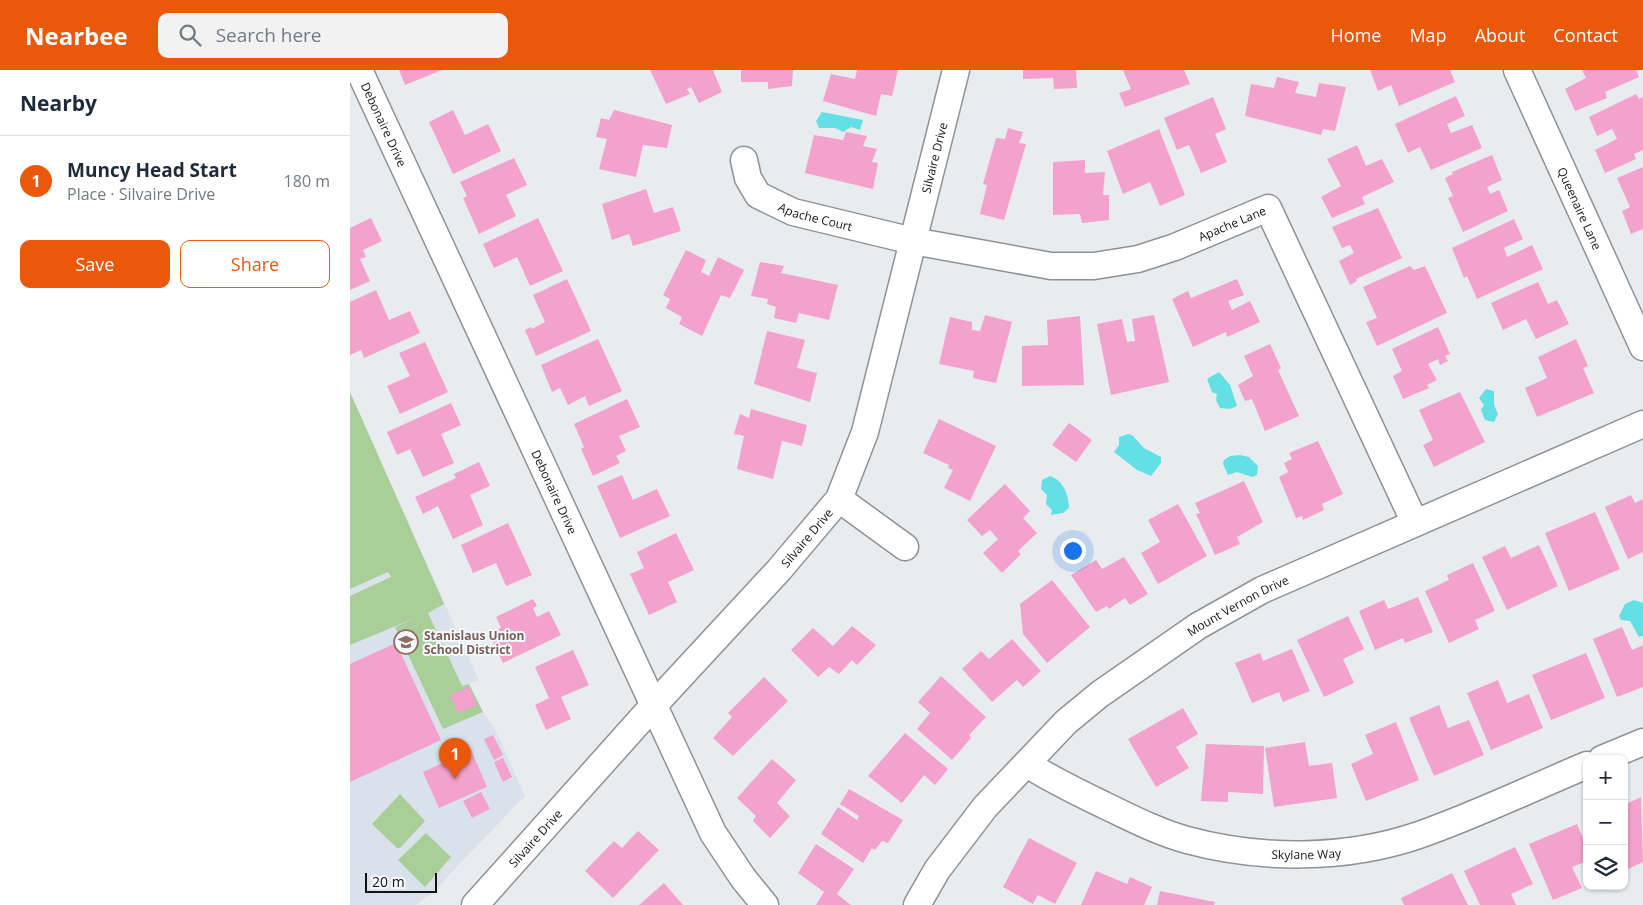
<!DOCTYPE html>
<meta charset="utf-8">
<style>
body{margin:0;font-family:"Open Sans",sans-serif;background:#f2f2f3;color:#1f2937}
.controls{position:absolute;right:15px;bottom:15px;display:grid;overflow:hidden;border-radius:10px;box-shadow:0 1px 4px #0004}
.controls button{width:45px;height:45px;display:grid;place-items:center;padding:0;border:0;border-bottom:1px solid #e0e1e3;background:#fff;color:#1f2937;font:25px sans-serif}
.scale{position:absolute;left:15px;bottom:12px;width:72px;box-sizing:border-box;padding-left:5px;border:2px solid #121314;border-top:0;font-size:14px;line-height:18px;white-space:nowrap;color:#121314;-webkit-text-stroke:4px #f6f9fd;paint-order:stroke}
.you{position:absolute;left:722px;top:480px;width:18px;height:18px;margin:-12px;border:4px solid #fff;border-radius:50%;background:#1a73e8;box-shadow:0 0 0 8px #1a73e833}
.badge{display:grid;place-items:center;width:32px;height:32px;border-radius:50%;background:#ea580c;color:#fff;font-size:16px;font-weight:700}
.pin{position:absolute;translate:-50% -41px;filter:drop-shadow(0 1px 2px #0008)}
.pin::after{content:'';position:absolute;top:26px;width:18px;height:15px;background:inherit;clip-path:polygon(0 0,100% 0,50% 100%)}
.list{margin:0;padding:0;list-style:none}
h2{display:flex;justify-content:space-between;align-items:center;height:65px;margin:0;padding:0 20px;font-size:21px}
h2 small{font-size:16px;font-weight:400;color:#747a83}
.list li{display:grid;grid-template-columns:32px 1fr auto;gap:15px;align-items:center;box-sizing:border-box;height:90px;padding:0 20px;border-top:1px solid #e0e1e3}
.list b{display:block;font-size:19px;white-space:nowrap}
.list p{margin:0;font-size:16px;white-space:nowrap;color:#747a83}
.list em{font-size:16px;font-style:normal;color:#747a83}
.actions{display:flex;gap:10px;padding:15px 20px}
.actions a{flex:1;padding:11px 0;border:1px solid #ea580c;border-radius:10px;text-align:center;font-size:18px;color:#ea580c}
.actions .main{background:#ea580c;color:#fff}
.icon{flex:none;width:28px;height:28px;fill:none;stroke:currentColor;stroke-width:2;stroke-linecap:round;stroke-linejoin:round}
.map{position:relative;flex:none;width:1293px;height:835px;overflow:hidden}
header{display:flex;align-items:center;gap:30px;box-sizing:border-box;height:70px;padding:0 25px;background:#ea580c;color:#fff}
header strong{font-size:24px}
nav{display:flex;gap:28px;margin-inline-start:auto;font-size:18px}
.search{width:350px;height:45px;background:#f2f2f3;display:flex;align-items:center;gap:12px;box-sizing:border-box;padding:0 18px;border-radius:10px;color:#747a83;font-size:19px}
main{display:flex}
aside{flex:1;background:#fff}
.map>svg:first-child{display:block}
.built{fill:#d9e2eb}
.green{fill:#a9ce98}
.water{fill:#63e0e5}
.building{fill:#f3a1cd}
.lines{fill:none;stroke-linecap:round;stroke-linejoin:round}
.minor-casing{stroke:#8f9295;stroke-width:29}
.minor{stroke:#fff;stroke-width:26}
.labels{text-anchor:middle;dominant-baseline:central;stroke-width:4;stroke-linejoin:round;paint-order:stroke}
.street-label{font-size:12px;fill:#121314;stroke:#f6f9fd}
.education-label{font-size:12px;font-weight:bold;fill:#785e54;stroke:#f6f9fd;text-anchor:start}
</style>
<header>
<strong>Nearbee</strong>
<div class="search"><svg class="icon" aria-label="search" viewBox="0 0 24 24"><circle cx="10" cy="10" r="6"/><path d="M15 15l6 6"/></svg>Search here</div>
<nav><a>Home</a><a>Map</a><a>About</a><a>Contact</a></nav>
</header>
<main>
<aside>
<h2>Nearby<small></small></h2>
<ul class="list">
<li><span class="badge">1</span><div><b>Muncy Head Start</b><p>Place · Silvaire Drive</p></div><em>180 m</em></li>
</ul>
<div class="actions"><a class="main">Save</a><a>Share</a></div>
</aside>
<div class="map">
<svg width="1293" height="835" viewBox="0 0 1293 835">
<rect width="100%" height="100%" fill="#e9ecef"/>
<!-- built -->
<path class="built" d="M0,322L129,610L119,614L133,642L146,661L175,726L81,824L66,835H0Z"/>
<!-- green -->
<path class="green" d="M0,322L94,534L78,543L112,616L119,614L133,642L93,659L45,557L72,545L0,575V526L41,507L38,502L0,519Z
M50,724L75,751L50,778H47L22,754Z
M76,763L101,787L75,817L48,790Z"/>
<!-- water -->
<path class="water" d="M472,42L513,50L510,60L501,57L493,62L485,58H469L466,51Z
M869,302L880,315L887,336L880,339L870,338L866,330L867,324L862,322L857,309Z
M1136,319L1144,321V335L1148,344L1144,352L1135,350L1131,340L1134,335L1129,328Z
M778,364L782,365L794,378L811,387V393L801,406L787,400L764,382L769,375V367Z
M890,385L899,387L908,396L907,405L902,407L887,402L878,405L873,394L874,390L880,386Z
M700,406C713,410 719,425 719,438L713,443L701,445L702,440L696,434L697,425L691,419L692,410Z
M1284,530L1293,533V566L1289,567L1280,551L1271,550L1269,546L1275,534Z"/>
<!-- building -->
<path class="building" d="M49,0H92L55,15Z
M300,0H363L372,22L349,33L341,17L337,19L340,24L316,34Z
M391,0H443L442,16L418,19V12H391Z
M507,0H548L542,26L531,24L526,46L473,31L481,4L505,9Z
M673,0H726L727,18L704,19L703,8L673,9Z
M773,0H834L840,14L775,37L769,23L781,19Z
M1020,0H1100L1105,12L1049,36L1041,15L1028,21Z
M1232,0H1286L1289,7L1255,22L1257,28L1225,41L1215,19L1236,8Z
M927,7L949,12L945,23L966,27L969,13L996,17L985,61L973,59L971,65L895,46L901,14L924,18Z
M1286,24L1289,29L1293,27V80L1284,84L1286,89L1255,103L1245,80L1267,69L1262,59L1247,66L1239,47Z
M1106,26L1115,46L1097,54L1101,63L1122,55L1132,78L1081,100L1070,77L1058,83L1045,54Z
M863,27L876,59L865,64L877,92L851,103L839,75L827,80L814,48Z
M103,40L115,65L138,54L151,81L103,104L79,52Z
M264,40L322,55L317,78L293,75L286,107L249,99L257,69L246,67L251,48L259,50Z
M658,58L673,62L669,73L676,74L654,150L630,144L637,115L633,114L646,68L655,69Z
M809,59L835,125L810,136L800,112L773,124L757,81Z
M496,62L517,66L513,76L527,79L522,92L528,93L523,119L455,103L464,65L493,70Z
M1007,75L1016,96L1032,89L1044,112L1012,127L1015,134L982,148L971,127L991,116L977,89Z
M1142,85L1152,110L1137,117L1140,124L1149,120L1158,141L1113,162L1098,128L1103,126L1095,108L1103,104L1102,102Z
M164,88L177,115L156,125L166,146L129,164L113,128L117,126L110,112Z
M735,90V103L755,102L753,125H759V150L732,153L730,144L703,145V92Z
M1293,97V159L1281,164L1272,141L1280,137L1267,108Z
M296,119L304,143L323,137L331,161L283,176L279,164L262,170L252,134Z
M1028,138L1052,188L1006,209L1007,211L1000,215L989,191L1004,183L1000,175L992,178L982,157Z
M21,148L32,171L13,180L16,187L10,189L20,211L0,220V158Z
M188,148L213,201L180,216L167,187L144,198L133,174Z
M1164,149L1173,169L1154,178L1157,187L1182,175L1193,199L1127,229L1117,206L1114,208L1102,178Z
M336,180L356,190L351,202L359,206L368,187L394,200L380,228L371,225L352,266L329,254L332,247L316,238L320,229L313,225Z
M410,192L434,196L431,203L488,215L479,250L449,243L446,253L424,248L426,237L417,234L418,229L401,226Z
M1060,196L1064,200L1075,196L1097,243L1027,276L1016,252L1027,248L1013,217Z
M217,209L241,261L186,286L175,260L181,257L182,259L195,252L183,225Z
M887,209L894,225L878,231L882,240L900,231L910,252L877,267L876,262L843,277L822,229L838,221L841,228Z
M1188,212L1198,234L1207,230L1219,254L1186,269L1176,249L1153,260L1141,233Z
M26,220L39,250L60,241L70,263L14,288L11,280L0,285V232Z
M635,245L662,252L646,313L623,308L624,301L589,294L600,247L622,252V260L630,261Z
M804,245L819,312L761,325L747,254L772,249L777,272L785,271L782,249Z
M730,246L734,315L672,316V276L698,275L697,250Z
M1088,257L1100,284L1095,286L1098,291L1090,295L1088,289L1078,294L1087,310L1077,315L1079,318L1053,329L1043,306L1052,301L1042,279Z
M417,261L455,270L447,298L467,303L460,332L404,314Z
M248,269L272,321L239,336L235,326L218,335L210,318L202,322L191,295Z
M1226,269L1238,296L1233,298L1244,323L1187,347L1175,318L1197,308L1188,287Z
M75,272L98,322L50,344L37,316L60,306L49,283Z
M920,274L931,298L928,300L949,346L915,361L902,329L895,331L888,315L903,306L894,286Z
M1110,322L1135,372L1084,397L1073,375L1083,370L1069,340Z
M277,329L290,357L269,366L276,381L266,386L270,393L243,406L231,379L234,377L224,354Z
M101,333L111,355L91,364L104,393L73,407L60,379L47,385L37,362Z
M401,339L457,355L452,376L432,371L423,409L387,399L394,366L384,364L390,344L399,348Z
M589,349L646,376L620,431L594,418L603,400L598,398L599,395L573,383Z
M719,353L742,370L726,392L702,375Z
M968,371L993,424L972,434L974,440L953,450L952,446L946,448L929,407L938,402L934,393L942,389L939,383Z
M129,392L140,416L120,425L133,455L103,469L88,436L73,444L65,427L106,408L104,404Z
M272,405L283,430L307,419L320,446L270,468L247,416Z
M894,411L913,452L887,467L890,474L865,485L846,444L850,443L845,433Z
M655,414L680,441L673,448L687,463L668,481L671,484L652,503L633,483L648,469L640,460L632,466L617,450Z
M1281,425L1285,433L1293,429V482L1278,489L1255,437Z
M828,434L857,486L808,514L791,483L810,472L798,450Z
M1245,442L1270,499L1219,521L1195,463Z
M158,453L182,505L156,516L146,493L123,503L111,475Z
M326,463L344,500L318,512L327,532L299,545L280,504L294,498L287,482Z
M1189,475L1208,516L1157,540L1132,487L1155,476L1161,488Z
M774,487L798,524L780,535L775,528L759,539L757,536L746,542L721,505L746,490L752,499Z
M1123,493L1145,541L1125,550L1129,559L1099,573L1075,521L1099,510L1097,505Z
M702,510L740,557L697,593L673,564L670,534Z
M1068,527L1083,562L1055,573L1053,568L1025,580L1009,541L1034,530L1038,539Z
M183,529L187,536L183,538L187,547L199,541L211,565L153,593L139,564L151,558L146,547Z
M998,546L1014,579L993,589L1004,613L974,627L947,570Z
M502,556L526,575L507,595L502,590L489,604L479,597L468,607L441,580L463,558L483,576Z
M1272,557L1282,580L1293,575V617L1267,627L1243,569Z
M662,569L691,601L673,617L667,610L642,632L612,599L631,581L639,589Z
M46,573L91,670L0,712V594Z
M942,579L960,621L933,632L929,622L902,633L885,593L910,583L913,591Z
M223,580L239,615L211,627L221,649L196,660L185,635L199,628L185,597Z
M1236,583L1255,628L1201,650L1182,605Z
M591,606L636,647L619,665L621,668L602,690L567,659L580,643L568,632Z
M414,607L438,631L383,686L363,668L382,647L378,643Z
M1148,610L1157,633L1179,624L1193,658L1141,680L1117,623Z
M119,617L127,635L108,643L100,625Z
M1089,635L1098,658L1119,650L1134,685L1084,706L1059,648Z
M833,638L848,664L826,677L839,698L806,717L778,669Z
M1046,652L1069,710L1016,731L1001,694L1023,684L1015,665Z
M555,663L598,699L585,715L574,705L552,733L518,706Z
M143,665L153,685L144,690L134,669Z
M955,672L959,696L982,693L987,728L924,737L915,678Z
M856,674L914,676L913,724L878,722V732L851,731Z
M121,680L137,717L89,738L73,702Z
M153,688L162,707L153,712L144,692Z
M422,689L446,710L427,733L440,746L420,768L403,751L406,746L387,728Z
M499,719L553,750L538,773L532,771L525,780L522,778L513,793L471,764L488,737L507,750L509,746L490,734Z
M131,722L140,739L122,748L113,731Z
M1291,727L1293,792L1274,801V735Z
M1227,754L1237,778V791L1222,797L1232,818L1203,830L1179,774Z
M288,761L309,780L263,828L235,801L264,771L272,778Z
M679,768L727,793L705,834L688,825L683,834L653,817Z
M466,774L504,799L487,824L501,835H466L474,822L448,803Z
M1165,777L1183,814L1161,824L1166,835H1130L1114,801Z
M746,801L777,814L780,807L802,817L794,835H731Z
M1102,803L1118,835H1054L1051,828Z
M314,813L333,835H289Z
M810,821L865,832L864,835H807Z"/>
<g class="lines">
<!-- minor casing -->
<g class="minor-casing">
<g id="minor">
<path id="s1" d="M9,0L363,763L393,808L415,835"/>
<path id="s2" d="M1167,0L1293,277"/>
<path id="s3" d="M394,90L398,108L408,125L443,142L563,171L701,196H744L788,189L825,177L918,138L1065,453"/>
<path d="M489,429L555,477"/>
<path d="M1252,689L1293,672"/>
<path id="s4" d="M677,694C702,710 727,722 754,735C781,748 808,762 837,770C911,790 996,790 1069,765C1124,746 1182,718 1237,695"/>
<path id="s5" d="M125,835L304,635L429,500L489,429L515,362L606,0"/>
<path id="s6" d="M567,835L587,800L635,737L716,652L750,624L848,556L912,520L1293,354"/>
</g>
</g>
<!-- minor -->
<use href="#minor" class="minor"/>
</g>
<!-- icons -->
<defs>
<g id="school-ring" transform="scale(1.25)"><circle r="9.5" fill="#f6f9fd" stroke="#8d6e63" stroke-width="1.5"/><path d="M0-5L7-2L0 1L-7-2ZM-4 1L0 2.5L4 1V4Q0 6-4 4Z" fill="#8d6e63"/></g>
</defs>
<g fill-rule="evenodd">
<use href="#school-ring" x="56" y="572"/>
</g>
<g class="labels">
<!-- street labels -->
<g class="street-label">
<text stroke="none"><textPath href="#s1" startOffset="60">Debonaire Drive</textPath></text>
<text stroke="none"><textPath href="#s5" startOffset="900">Silvaire Drive</textPath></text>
<text stroke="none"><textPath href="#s2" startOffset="152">Queenaire Lane</textPath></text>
<text stroke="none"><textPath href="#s3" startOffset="100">Apache Court</textPath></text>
<text stroke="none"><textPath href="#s3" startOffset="529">Apache Lane</textPath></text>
<text stroke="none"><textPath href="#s1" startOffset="465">Debonaire Drive</textPath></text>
<text stroke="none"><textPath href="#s5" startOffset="495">Silvaire Drive</textPath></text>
<text stroke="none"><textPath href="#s6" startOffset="445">Mount Vernon Drive</textPath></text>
<text stroke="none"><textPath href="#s5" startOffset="90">Silvaire Drive</textPath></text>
<text stroke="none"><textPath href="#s4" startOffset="298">Skylane Way</textPath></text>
</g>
<!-- education labels -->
<g class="education-label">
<text x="74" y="565">Stanislaus Union<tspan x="74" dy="14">School District</tspan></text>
</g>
</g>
</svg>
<div class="controls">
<button>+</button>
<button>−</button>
<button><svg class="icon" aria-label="layers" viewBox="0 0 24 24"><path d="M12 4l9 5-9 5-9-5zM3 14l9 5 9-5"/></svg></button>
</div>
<div class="scale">20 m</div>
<div class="you"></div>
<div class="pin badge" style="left:105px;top:709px">1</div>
</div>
</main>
